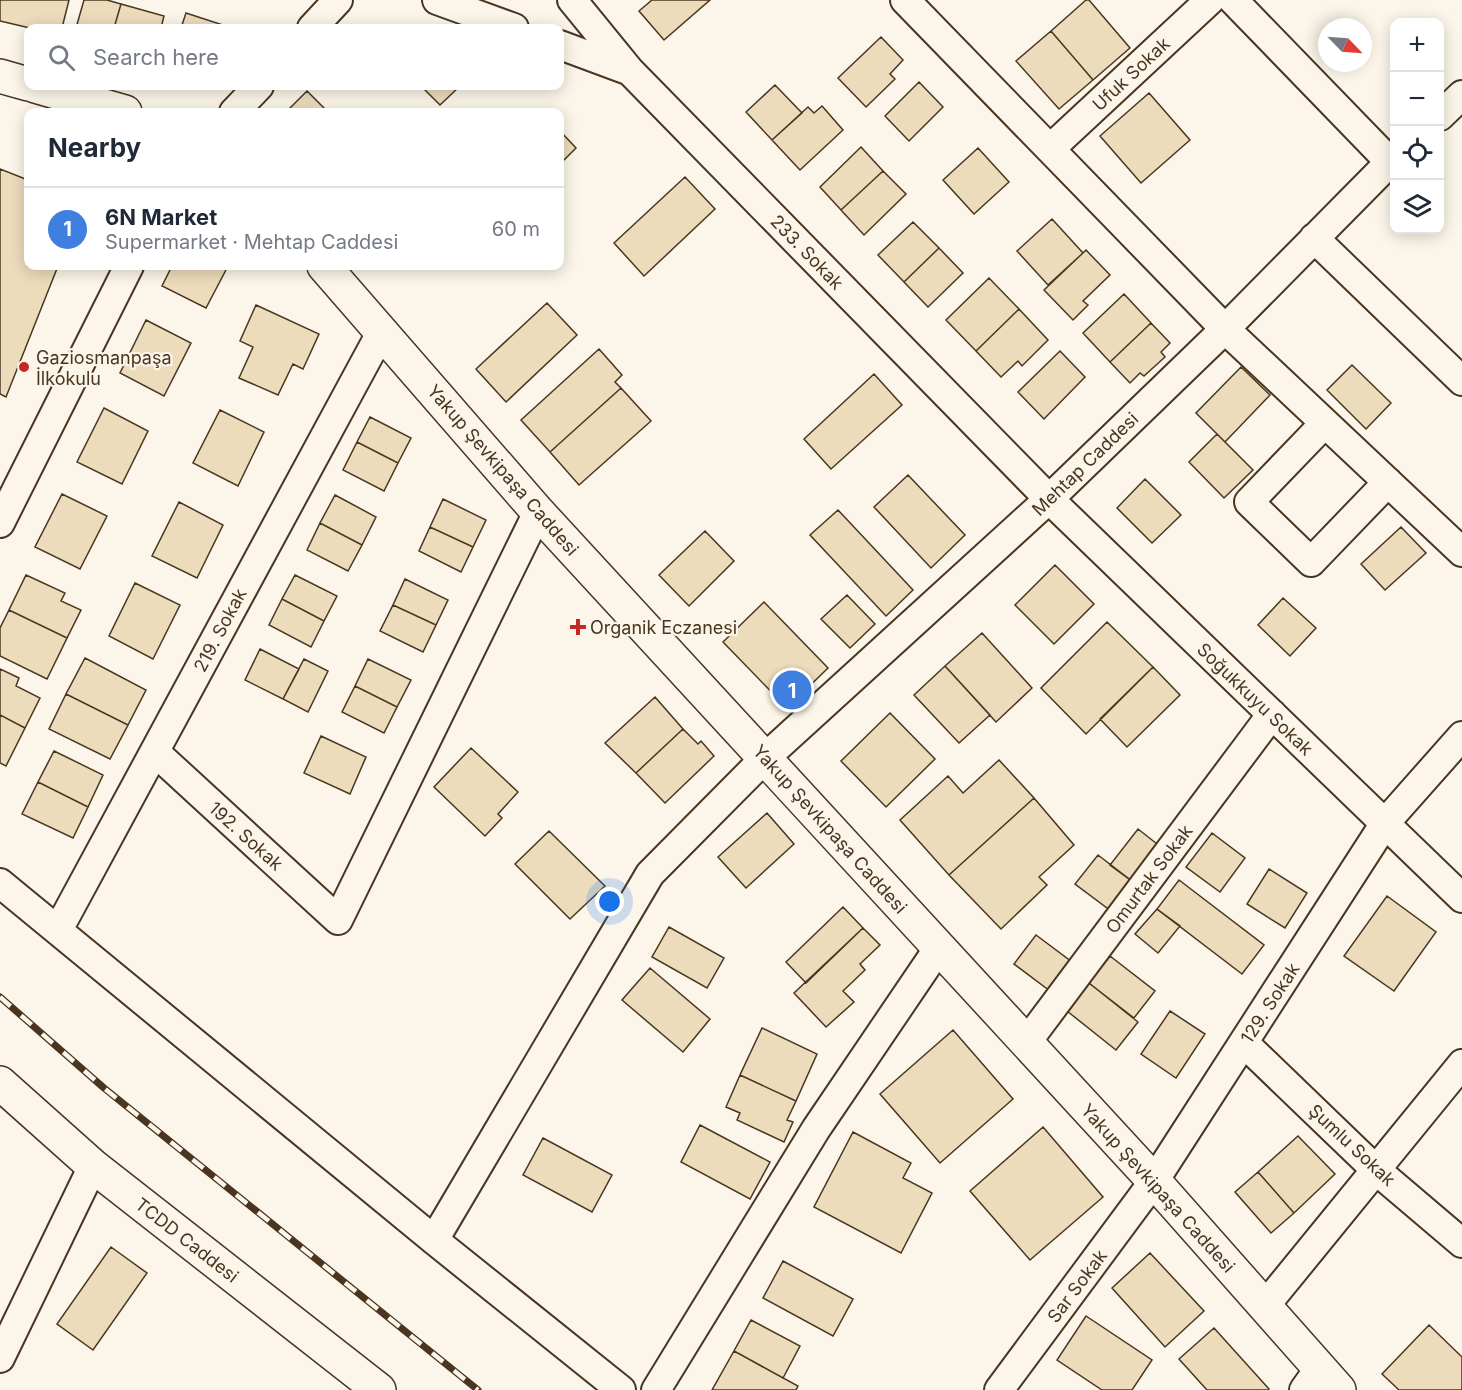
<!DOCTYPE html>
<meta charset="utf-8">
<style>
body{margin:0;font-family:Inter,sans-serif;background:#f6f6f7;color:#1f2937}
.controls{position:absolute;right:18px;top:18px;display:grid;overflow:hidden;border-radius:12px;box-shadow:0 3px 15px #0003}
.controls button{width:54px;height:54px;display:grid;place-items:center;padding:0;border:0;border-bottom:2px solid #e0e1e3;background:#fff;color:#1f2937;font:30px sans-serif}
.compass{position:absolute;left:1318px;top:18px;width:54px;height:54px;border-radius:50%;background:#fff;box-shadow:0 3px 15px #0003;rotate:115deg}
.you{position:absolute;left:610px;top:902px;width:21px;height:21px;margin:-15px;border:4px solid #fff;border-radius:50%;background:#1a73e8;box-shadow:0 0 0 9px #1a73e833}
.badge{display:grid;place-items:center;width:39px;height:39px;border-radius:50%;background:#0f766e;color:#fff;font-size:20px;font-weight:700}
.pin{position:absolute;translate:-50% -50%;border:3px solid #fff;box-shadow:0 2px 6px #0006}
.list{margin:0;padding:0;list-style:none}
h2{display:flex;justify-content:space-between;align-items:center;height:78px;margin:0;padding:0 24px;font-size:26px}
h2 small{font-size:20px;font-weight:400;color:#747a83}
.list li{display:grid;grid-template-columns:39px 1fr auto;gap:18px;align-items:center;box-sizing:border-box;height:84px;padding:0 24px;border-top:2px solid #e0e1e3}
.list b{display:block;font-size:22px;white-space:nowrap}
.list p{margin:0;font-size:20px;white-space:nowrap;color:#747a83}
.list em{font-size:20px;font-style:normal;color:#747a83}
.icon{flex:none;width:33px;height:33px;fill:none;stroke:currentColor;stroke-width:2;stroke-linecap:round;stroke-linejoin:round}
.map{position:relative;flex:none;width:1462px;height:1390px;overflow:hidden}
.search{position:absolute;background:#fff;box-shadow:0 3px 15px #0003;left:24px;top:24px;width:540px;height:66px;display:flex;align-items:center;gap:15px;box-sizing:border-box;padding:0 21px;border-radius:12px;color:#747a83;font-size:22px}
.panel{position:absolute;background:#fff;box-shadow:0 3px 15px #0003;left:24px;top:108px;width:540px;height:162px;border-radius:12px}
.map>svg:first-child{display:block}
.building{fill:#ecdcbc;stroke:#4a3520;stroke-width:1.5}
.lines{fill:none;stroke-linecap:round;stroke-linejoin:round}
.minor-casing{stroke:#4a3520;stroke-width:32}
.secondary-casing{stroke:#4a3520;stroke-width:36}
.minor{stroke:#fbf6e9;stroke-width:28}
.secondary{stroke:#fbf6e9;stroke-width:33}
.rail-casing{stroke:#4a3520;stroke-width:7}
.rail{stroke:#fbf6e9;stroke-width:4.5;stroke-dasharray:14;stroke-linecap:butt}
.poi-dot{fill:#c62828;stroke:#fbf6e9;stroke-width:2}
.labels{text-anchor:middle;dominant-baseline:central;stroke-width:4.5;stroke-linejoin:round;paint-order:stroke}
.street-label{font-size:18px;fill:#4a3520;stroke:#fbf6e9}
.poi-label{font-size:18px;fill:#4a3520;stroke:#fbf6e9;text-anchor:start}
</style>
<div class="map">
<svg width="1462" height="1390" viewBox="0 0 1462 1390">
<rect width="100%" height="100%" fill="#fbf6e9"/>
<!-- building -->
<path class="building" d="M0,0H69L62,28H30L0,21Z
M84,0H107L121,4L114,28H76Z
M652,0H710L664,40L639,11Z
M1086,0H1089L1130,48L1093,80L1051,31Z
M121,4L164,16L161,28H114Z
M186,13L229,27V28H181Z
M1051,31L1093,80L1059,109L1016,61Z
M881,37L903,60L890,74L895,79L866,107L838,78Z
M919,82L943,107L909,141L885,116Z
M775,85L802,113L772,140L746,112Z
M421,86H460L440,105Z
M307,91L328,112H286Z
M1149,93L1190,140L1141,183L1100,136Z
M822,106L843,130L800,170L772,140L808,107L814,113Z
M560,131L576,148L560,164Z
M861,147L883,171L841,210L820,187Z
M978,148L1009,182L974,214L943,180Z
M0,169L28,180V266H58L6,397L0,394Z
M883,171L906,194L864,235L841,210Z
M685,177L715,209L644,276L614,243Z
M1052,219L1083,253L1048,285L1017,251Z
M913,222L939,248L904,282L878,255Z
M939,248L963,273L928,307L904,282Z
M1086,250L1110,275L1083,301L1088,305L1073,320L1044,290Z
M172,266H228L206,308L162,286Z
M989,278L1019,309L976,351L946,320Z
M1124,294L1151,323L1110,362L1083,333Z
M547,303L577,335L506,402L476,369Z
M256,305L319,334L303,369L293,364L278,395L239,378L253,347L240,341Z
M1019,309L1048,340L1022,366L1018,361L1001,377L976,351Z
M146,320L191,343L164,396L120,373Z
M1151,323L1170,343L1161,352L1165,357L1144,376L1140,373L1130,383L1110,362Z
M599,349L622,375L615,382L621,388L550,452L521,420Z
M1060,351L1085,377L1044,419L1018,392Z
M1352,365L1391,403L1366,429L1327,390Z
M1241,367L1270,395L1225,442L1196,413Z
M874,374L902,405L831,469L804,439Z
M621,388L651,421L579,485L550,452Z
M104,408L148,431L122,484L77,462Z
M220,410L264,432L238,486L193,463Z
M370,417L411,438L398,463L357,442Z
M1217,434L1253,470L1224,498L1189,462Z
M357,442L398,463L384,491L343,470Z
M908,475L965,535L931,568L874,507Z
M1145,479L1181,515L1152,543L1117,508Z
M62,494L107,516L80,569L35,547Z
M335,495L376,517L362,545L320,523Z
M443,499L486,520L473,547L430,527Z
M179,502L223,525L197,578L152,556Z
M838,510L913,590L886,616L810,535Z
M320,523L362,545L348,571L307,550Z
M430,527L473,547L461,572L419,551Z
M1401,527L1426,553L1385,590L1361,564Z
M705,531L734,561L689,606L659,575Z
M1055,565L1094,604L1054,644L1015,605Z
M26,575L65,593L61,601L81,610L67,638L9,610Z
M295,575L337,596L324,621L282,599Z
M405,579L448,600L436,625L393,605Z
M135,583L180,605L153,659L109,636Z
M847,595L875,624L850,648L821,619Z
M1283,598L1316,628L1290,656L1258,625Z
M282,599L324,621L311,647L269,625Z
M764,602L828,668L787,708L723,642Z
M393,605L436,625L423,652L380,631Z
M9,610L67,638L47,679L0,656V628Z
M1107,622L1153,667L1086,734L1041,688Z
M982,633L1032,688L996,722L945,666Z
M260,649L299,669L283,699L245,680Z
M85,658L146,690L128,725L66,694Z
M304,659L328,671L308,712L283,699Z
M368,659L411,680L397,707L355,686Z
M945,666L990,715L959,743L914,695Z
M1153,667L1180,695L1127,747L1100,719Z
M0,669L19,678L16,686L40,698L25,728L0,715Z
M355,686L397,707L384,733L342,712Z
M66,694L128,725L110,759L49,729Z
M655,697L683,729L636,773L605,743Z
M890,713L935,759L886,807L841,761Z
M0,715L25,728L6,766L0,763Z
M683,729L698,744L701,741L714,756L665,803L636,773Z
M321,736L366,757L350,794L304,773Z
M471,748L518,792L498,814L502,818L485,836L434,787Z
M54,751L103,775L88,807L38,782Z
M999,760L1034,798L949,875L900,820L948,776L963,793Z
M38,782L88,807L73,838L22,814Z
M1034,798L1074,845L1039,877L1047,885L1001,929L949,875Z
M767,813L794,844L746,888L718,857Z
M1138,829L1161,847L1133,882L1110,865Z
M549,831L605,886L570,919L515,864Z
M1212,833L1245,858L1220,892L1186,867Z
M1098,855L1133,882L1111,911L1075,884Z
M1269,869L1307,893L1285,928L1247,904Z
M1179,880L1264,945L1242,974L1157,909Z
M1387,896L1436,932L1394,991L1344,956Z
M843,907L863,928L806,983L786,962Z
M1157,909L1180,926L1158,953L1135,934Z
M669,927L724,958L707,988L652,957Z
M863,928L880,945L860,964L865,970L843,991L854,1002L826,1027L794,993Z
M1036,935L1072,962L1050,991L1014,964Z
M1110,956L1155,991L1134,1018L1089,983Z
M650,968L710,1019L683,1052L622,1000Z
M1089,983L1138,1022L1116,1050L1067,1011Z
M1170,1011L1205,1034L1176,1078L1141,1054Z
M762,1028L817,1054L796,1101L740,1075Z
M953,1030L1013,1099L940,1163L880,1094Z
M740,1075L796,1101L787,1120L793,1122L784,1142L737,1120L740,1113L726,1107Z
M700,1125L770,1162L750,1199L681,1162Z
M1043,1127L1103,1197L1030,1260L970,1191Z
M853,1132L911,1163L903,1178L932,1193L901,1253L814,1207Z
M1298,1136L1335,1174L1294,1213L1258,1172Z
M543,1138L612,1175L592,1212L523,1175Z
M1258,1172L1294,1213L1271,1233L1235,1192Z
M111,1247L147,1273L93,1350L57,1324Z
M1150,1253L1204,1311L1165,1347L1112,1288Z
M783,1261L853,1299L833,1336L763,1298Z
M1086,1316L1152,1360L1132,1390H1102L1057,1360Z
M751,1320L800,1346L783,1378L734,1351Z
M1429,1325L1462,1357V1390H1399L1382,1374Z
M1214,1328L1269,1389L1268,1390H1207L1179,1359Z
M734,1351L798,1386L796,1390H712Z"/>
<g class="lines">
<!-- minor casing -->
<g class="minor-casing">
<path id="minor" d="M437,0L514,28
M572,0L630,71L1049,499L1462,898
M905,0L1225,329L1462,552
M1233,0L1390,162
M312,28L338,0
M560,45L630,71
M234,112L259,86
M1440,116L1462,95
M1051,148L1210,0
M1314,238L1462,381
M1325,423L1249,502L1311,562L1388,482
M0,523L129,266
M155,752L338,920L538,512
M0,883L434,1240L621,1390
M58,930L382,331
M1026,1043L1272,714
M1244,1043L1376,1170L1462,1243
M434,1240L650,874L765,758L1049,499L1225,329L1394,158
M1264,1307L1462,1064
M0,1358L93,1166
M656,1390L816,1129L938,949
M999,1390L1154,1181L1385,823L1462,736
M1304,1390L1319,1369"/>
</g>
<!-- secondary casing -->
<g class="secondary-casing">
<path id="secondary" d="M0,76L28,84
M35,86L125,112
M324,266L538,512L1154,1181L1339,1390
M0,1083L93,1166L379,1390"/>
</g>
<!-- minor -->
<use href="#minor" class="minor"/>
<!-- secondary -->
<use href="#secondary" class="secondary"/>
<!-- rail casing -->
<g class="rail-casing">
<path id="rail" d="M0,997L104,1088L478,1390"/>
</g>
<!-- rail -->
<use href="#rail" class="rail"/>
</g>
<!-- markers -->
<g class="poi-dot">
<circle cx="24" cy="367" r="6"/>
<path d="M575 618h6v6h6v6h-6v6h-6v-6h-6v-6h6z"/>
</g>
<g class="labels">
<!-- street labels -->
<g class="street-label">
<text transform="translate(1131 74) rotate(-43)">Ufuk Sokak</text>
<text transform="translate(807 252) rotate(46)">233. Sokak</text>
<text transform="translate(1085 464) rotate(-44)">Mehtap Caddesi</text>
<text transform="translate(503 470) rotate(49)">Yakup Şevkipaşa Caddesi</text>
<text transform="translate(220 630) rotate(-62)">219. Sokak</text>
<text transform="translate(1255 699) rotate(44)">Soğukkuyu Sokak</text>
<text transform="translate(830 829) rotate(48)">Yakup Şevkipaşa Caddesi</text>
<text transform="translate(246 836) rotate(42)">192. Sokak</text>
<text transform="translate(1149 879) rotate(-53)">Omurtak Sokak</text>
<text transform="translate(1270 1003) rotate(-57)">129. Sokak</text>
<text transform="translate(1352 1145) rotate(43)">Şumlu Sokak</text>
<text transform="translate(1158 1188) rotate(48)">Yakup Şevkipaşa Caddesi</text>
<text transform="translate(187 1240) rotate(38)">TCDD Caddesi</text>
<text transform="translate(1077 1286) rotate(-53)">Sar Sokak</text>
</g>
<!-- poi labels -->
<g class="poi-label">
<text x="36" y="357">Gaziosmanpaşa<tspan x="36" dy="21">İlkokulu</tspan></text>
<text x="590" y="627">Organik Eczanesi</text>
</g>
</g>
</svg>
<div class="controls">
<button>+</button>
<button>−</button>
<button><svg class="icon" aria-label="locate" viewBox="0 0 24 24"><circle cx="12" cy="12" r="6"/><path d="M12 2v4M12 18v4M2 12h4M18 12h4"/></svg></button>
<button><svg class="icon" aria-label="layers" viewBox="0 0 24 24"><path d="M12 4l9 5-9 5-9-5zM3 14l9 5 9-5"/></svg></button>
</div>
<svg class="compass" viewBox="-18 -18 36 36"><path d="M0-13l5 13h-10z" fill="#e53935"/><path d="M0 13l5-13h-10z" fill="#747a83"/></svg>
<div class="you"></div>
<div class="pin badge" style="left:792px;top:690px;background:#3f7fe0">1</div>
<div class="search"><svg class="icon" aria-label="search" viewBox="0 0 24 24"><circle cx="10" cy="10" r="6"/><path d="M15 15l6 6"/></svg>Search here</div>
<section class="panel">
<h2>Nearby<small></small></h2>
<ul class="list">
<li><span class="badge" style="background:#3f7fe0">1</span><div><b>6N Market</b><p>Supermarket · Mehtap Caddesi</p></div><em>60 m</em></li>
</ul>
</section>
</div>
